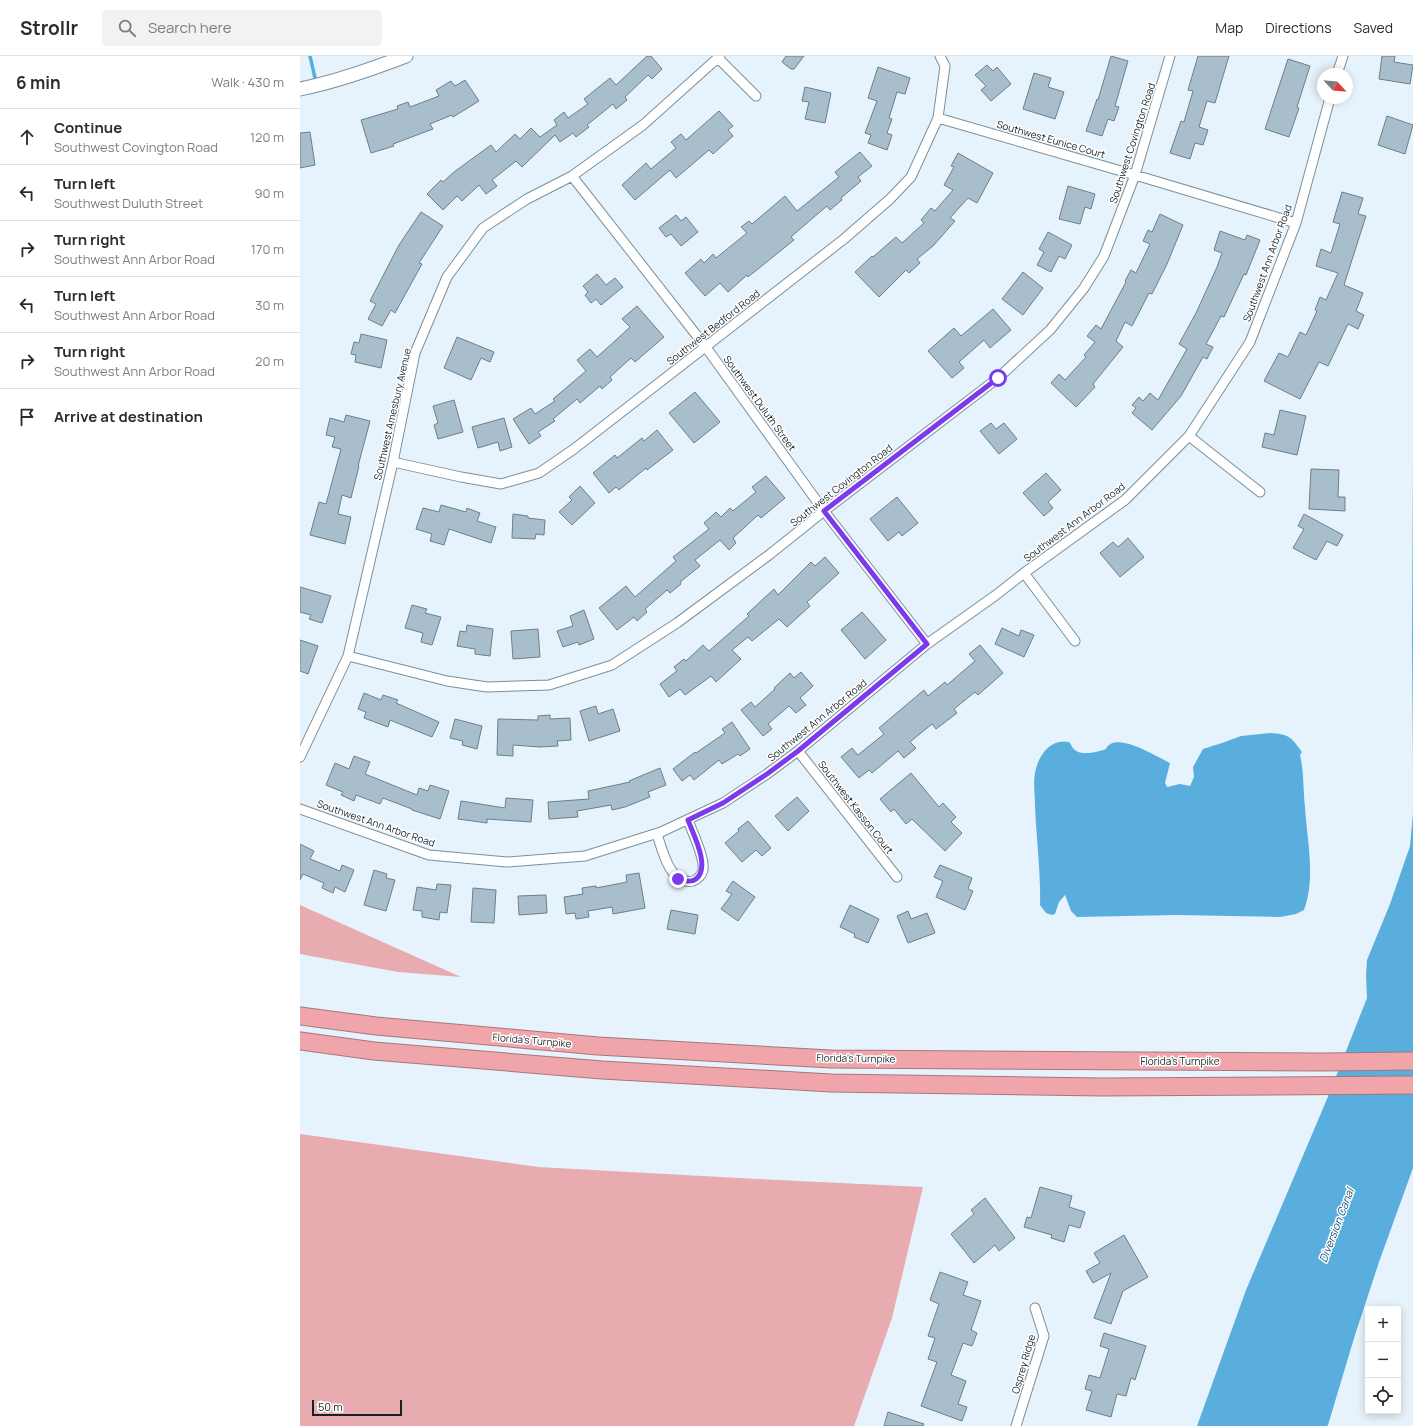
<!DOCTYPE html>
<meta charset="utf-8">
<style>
body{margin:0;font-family:Manrope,sans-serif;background:#f2f2f3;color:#2b2b33}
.controls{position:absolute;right:12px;bottom:12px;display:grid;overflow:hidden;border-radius:4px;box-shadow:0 2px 10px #0003}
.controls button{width:36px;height:36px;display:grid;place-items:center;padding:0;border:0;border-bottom:1px solid #e1e1e2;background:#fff;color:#2b2b33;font:20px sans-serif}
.compass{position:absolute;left:1017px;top:12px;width:36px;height:36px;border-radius:50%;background:#fff;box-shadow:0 2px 10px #0003;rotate:116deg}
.scale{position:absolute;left:12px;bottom:10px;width:90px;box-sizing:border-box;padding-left:4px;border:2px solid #192126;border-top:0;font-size:11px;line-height:14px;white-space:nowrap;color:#192126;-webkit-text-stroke:3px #fff;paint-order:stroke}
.stop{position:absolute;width:12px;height:12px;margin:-9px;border:3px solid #7c3aed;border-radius:50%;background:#fff}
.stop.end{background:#7c3aed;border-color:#fff;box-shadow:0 1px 4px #0008}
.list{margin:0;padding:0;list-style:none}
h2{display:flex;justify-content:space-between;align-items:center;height:52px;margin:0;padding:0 16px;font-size:17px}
h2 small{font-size:13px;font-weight:400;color:#7c7c81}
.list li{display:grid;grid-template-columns:26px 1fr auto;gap:12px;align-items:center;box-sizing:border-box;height:56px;padding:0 16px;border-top:1px solid #e1e1e2}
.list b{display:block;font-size:15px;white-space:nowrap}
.list p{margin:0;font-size:13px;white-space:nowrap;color:#7c7c81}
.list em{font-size:13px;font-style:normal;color:#7c7c81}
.icon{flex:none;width:22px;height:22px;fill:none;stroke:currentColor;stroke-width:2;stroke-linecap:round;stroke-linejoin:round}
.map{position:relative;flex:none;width:1113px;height:1370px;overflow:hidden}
header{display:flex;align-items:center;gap:24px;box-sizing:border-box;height:56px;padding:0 20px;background:#fff;border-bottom:1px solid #e1e1e2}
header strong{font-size:19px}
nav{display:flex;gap:22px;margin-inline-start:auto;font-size:14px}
.search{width:280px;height:36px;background:#f2f2f3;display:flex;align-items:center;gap:10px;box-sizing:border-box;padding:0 14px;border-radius:4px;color:#7c7c81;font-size:15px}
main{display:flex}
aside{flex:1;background:#fff}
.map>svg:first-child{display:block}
.green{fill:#e7abb0}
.water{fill:#5aaedd}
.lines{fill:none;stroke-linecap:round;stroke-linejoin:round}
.stream{stroke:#5aaedd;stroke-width:3.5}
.building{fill:#a9becc;stroke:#6b7f8b}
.street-casing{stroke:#7b8f9d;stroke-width:11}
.secondary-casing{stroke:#7b8f9d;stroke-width:15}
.highway-casing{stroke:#a5777c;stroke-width:19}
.street{stroke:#fff;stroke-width:9}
.secondary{stroke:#fff;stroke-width:13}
.highway{stroke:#f0a5ab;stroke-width:17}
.route{stroke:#7c3aed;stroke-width:5}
.labels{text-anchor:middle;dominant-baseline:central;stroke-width:3;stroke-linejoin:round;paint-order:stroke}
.street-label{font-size:10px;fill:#192126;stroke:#fff}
.water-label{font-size:11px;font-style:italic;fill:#125374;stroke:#fff}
</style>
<header>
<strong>Strollr</strong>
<div class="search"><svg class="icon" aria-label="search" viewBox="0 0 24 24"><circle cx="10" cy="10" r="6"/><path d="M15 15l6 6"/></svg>Search here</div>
<nav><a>Map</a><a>Directions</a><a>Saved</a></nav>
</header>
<main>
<aside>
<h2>6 min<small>Walk · 430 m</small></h2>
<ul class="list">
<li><svg class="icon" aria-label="ahead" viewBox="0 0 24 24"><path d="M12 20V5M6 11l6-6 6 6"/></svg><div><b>Continue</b><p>Southwest Covington Road</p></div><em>120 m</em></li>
<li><svg class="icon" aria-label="left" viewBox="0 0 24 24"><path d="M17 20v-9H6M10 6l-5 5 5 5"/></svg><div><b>Turn left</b><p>Southwest Duluth Street</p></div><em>90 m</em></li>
<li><svg class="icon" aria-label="right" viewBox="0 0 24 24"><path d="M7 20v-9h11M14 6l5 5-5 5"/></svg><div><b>Turn right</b><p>Southwest Ann Arbor Road</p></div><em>170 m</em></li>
<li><svg class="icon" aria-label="left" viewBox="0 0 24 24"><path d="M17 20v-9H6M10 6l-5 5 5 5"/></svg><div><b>Turn left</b><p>Southwest Ann Arbor Road</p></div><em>30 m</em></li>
<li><svg class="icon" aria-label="right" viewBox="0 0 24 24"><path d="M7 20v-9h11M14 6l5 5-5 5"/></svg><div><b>Turn right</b><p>Southwest Ann Arbor Road</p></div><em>20 m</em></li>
<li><svg class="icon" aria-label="arrive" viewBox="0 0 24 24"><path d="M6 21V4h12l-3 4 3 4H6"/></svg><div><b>Arrive at destination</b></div></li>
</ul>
</aside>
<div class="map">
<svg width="1113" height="1370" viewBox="0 0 1113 1370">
<rect width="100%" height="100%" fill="#e6f3fc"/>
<!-- green -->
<path class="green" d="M0,849L161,921L98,916L0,898Z
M0,1078L238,1111L457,1123L623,1131L592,1262L554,1370H0Z"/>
<!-- water -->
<path class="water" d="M1113,399V717L1112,585Z
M970,677C988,678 991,680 1002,696L1000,699C1004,715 1003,734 1005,751C1007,785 1016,821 1004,854L996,858L980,861L876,859L777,861L771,855L765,839L759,846L755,858L752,859L746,857L740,849C741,815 736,782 735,748C735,738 733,727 735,717C738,700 750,682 769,686C771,688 772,692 775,694C782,700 798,696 806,693C815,674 857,701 870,707L865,727L867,731L880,728L890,730L894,721L893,711L903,693L922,687L941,680Z
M1113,757V1112L1079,1206L1055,1279L1028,1369L1027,1370H897L946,1234L1027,1043L1067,942L1066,919L1067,904L1090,848L1110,790Z"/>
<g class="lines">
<!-- stream -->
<path class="stream" d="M10,0L15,22"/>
</g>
<!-- building -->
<path class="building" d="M347,0H351L362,13L352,23L348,19L325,41L327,44L316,53L313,48L287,69L289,71L276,81L273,77L260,86L255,79L222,111L216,105L192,124L197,130L186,138L179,129L162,145L157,140L143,154L127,138L141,124L143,126L154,116L191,89L196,96L215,78L220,83L231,72L240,81L257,69L254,64L264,56L268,62L288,48L284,43L310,22L316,29Z
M486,0H504L494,13H491L482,6Z
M811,0L828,5L815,50L819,51L814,65L808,63L802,80L786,75L797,43L798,44Z
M898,0H929L915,47L907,45L899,71L908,74L903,89L895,87L890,103L870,97L881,65L884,66L893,35L888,34Z
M1082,0H1095L1094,6L1113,9L1110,28L1079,23Z
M988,3L1010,10L997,51L999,52L989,81L965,73Z
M687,9L693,15L697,11L711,28L691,45L681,34L686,30L675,19Z
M578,11L610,22L605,38L597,36L589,62L592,63L587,77L592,79L587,94L568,87L571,79L565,77L577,45L568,42Z
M734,17L751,22L748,31L764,36L755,63L723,53Z
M165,24L179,45L153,61L152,59L130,68L133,73L93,88L94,90L71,97L61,64L98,53L97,50L108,46L110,51L139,40L136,34L151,25L155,30Z
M505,31L531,37L525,67L505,63L509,46L502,45Z
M419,55L433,70L428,74L433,80L413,98L409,94L376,122L370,114L335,144L322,129L346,107L351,113L376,92L371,86L381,78L386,84Z
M1087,60L1113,69L1105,98L1078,89Z
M10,76L15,109L0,112V77Z
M560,96L572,110L558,121L561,125L541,142L542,144L530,154L527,150L507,167L491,181L494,184L448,221L447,219L428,236L420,227L405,240L385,217L401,203L404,207L413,198L416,202L447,177L441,171L449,165L452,168L485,140L497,155L539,121L535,116Z
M658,97L693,117L677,147L668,142L650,162L655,165L633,190L617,203L620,207L609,217L606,214L579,241L555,216L572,200L573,201L596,181L602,187L624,167L621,164L631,152L635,155L653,134L644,129L654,111L651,110Z
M768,130L795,138L791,153L785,151L780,168L759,163Z
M1042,136L1063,142L1058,158L1066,160L1044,229L1063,237L1056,255L1064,259L1058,273L1048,268L1028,310L1019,306L1000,343L964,325L979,297L988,301L1000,276L1006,279L1017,255L1015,254L1020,241L1026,244L1038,217L1016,210L1021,193L1031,197L1040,168L1033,166Z
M121,156L143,170L119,207L122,208L95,257L91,254L82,270L68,263L76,248L70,245L99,189Z
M860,158L883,169L867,208L852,238L849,237L832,270L825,266L816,285L823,291L793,328L795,331L776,351L751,327L759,318L765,324L786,301L784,299L795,286L787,280L796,269L801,273L826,226L825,225L831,214L836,217L850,188L843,185L848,174L852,176Z
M376,159L381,165L386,161L398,176L381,190L371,178L366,181L359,172Z
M920,175L945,184L947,179L960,184L946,219L944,218L924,261L921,260L906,288L913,291L907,303L903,301L881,340L852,374L832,357L836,352L832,349L839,341L843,345L850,337L858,344L887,293L879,288L896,257L917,211L922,197L914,194Z
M748,176L772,189L765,203L759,200L751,216L737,209L744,196L739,193Z
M723,216L743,232L723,259L702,243Z
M297,218L306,229L315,222L323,231L301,249L296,243L291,247L285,239L288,236L283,230Z
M337,250L364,281L335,306L331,302L310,321L312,324L302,333L300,330L280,347L277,343L253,363L255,365L238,376L241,380L229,388L213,363L231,352L235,358L255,345L253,343L286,315L277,304L290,293L297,301L316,284L330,271L322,263Z
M693,253L711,274L690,292L684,284L659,306L664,312L652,322L628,295L654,272L661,280Z
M61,278L87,284L81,312L55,306L56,299L51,298L54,286L59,287Z
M157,281L194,296L190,306L181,302L171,324L144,312Z
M395,336L420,366L394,387L369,357Z
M154,344L163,376L138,383L134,369L138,367L133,350Z
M980,354L1006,360L997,399L962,391L965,377L974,379Z
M46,359L70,365L58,410H59L51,442L42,439L38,458L51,461L45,488L10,479L19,446L26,448L41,393L32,391L35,381L26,379L30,362L44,366Z
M204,362L212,391L200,395L198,386L178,392L172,371Z
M691,367L696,373L704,367L717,383L699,398L680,375Z
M357,374L373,394L347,414L346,412L319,434L316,431L309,437L293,417L315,399L317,402L342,382L344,385Z
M1011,413L1039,414L1038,441H1045V455L1009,453Z
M746,417L761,434L748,446L753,452L744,460L723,437Z
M466,420L485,442L461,462L458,459L433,482L436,487L429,494L420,484L395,504L400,510L380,526L381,528L370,537L367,534L345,553L347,556L337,565L334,561L317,574L299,552L326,530L335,541L376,505L373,501L409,473L404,467L416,456L421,461L430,452L433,455L456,436L452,431Z
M280,430L295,447L272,469L259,456L272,444L269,441Z
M597,441L618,467L602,480L599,476L588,485L570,463Z
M141,449L166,456L167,452L180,457L177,465L196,471L191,487L149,473L144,489L130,485L132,478L116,473L123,452L139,456Z
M213,458L228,460V462L245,464L244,479L236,478L235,483L212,482Z
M1004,458L1043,479L1037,490L1027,485L1016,504L993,492L1004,473L998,470Z
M828,482L844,501L820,521L800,497L813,486L818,491Z
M525,501L539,517L507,546L510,550L487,571L479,563L452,585L448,581L432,594L441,603L416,626L411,620L385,639L380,633L369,641L360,628L377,615L374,611L384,603L386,605L403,589L409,595L449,560L447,558L474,533L478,539L511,506L515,510Z
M0,531L31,540L22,567L9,563L11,559L0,556Z
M112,549L127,553L125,557L141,561L132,589L121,586L123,577L105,572Z
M284,554L294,583L279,589L278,586L263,591L257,575L273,570L270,560Z
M562,556L586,584L565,603L541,574Z
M167,569L193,573L190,600L175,598V593L157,590L160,575L166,576Z
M702,572L719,580L721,574L734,579L724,601L695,588Z
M238,573L240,601L213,603L211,575Z
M0,584L18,590L8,618L0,615Z
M680,589L703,617L678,639L675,636L654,653L657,657L636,673L632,668L610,686L616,692L604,702L598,695L572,717L569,714L559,722L541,701L552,692L558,699L584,678L579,672L624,634L628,640L645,626L647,629L675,605L669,598Z
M501,616L513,630L500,642L506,649L496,657L489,650L468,668L472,673L463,680L441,654L451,646L455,651L475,633L474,632L490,617L494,622Z
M64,637L81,644L83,639L98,644L96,647L139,666L132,681L90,664L88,671L64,662L66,656L58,653Z
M296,650L298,658L313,653L320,675L289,685L280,655Z
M250,659V663L270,662L271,684L257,685L258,690L240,691L213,689V700L197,699L198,663L238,664V660Z
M155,663L182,670L177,693L162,689L163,685L150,682Z
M432,666L450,693L440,700L438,698L422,708L419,704L394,724L390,719L382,725L373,713L395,696L396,697L425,677L422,673Z
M54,700L70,706L65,718L117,739L119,732L128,735L130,729L149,735L140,763L112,754V753L83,742L80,748L56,739L54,745L41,739L43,736L26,729L35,707L49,713Z
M360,712L366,729L348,736L350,741L325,751L312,754L311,749L277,755L278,761L249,763L248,746L289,743L288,735L330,726L329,725Z
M611,717L639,751L643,747L656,761L651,766L662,777L645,795L612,763L606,768L594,753L591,756L580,743Z
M497,741L509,755L488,775L475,760Z
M206,742L233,744L231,766L187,763V767L158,763L161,745L205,752Z
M448,765L471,792L462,800L456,794L442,806L425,787L439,775L438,773Z
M0,788L14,795L10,803L40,815L42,809L54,814L45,836L35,831L33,837L22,832L24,827L3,818L0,824Z
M640,809L672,822L668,833L673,835L665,854L636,841L643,825L634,821Z
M74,814L87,818L86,822L95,824L86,855L64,849Z
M339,817L345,852L313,858L312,851L288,855L289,861L276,863L275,857L266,858L264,841L283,838L282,832L296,830V832L327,826L326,819Z
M433,825L455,841L438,865L421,853L432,838L426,835Z
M137,828L151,829L147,857L140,856L139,864L122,861V855L113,854L117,831L136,834Z
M173,832L196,834L194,867L171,866Z
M246,839L247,857L219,859L218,840Z
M550,849L579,863L568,887L554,881L555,878L540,871Z
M371,854L398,859L395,878L367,873Z
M608,855L611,863L627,857L635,877L608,887L597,860Z
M740,1131L772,1140L769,1151L785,1156L780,1172L769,1169L764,1186L751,1182L752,1179L724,1171L727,1161L731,1162Z
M685,1142L715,1182L699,1195L695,1189L674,1207L651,1178L674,1158L671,1154Z
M824,1179L848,1221L823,1235L811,1268L794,1262L811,1217L793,1227L786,1215L800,1207L794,1197Z
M640,1216L668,1226L663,1239L681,1245L671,1274L677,1277L672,1290L663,1287L651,1319L666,1325L658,1348L667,1351L662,1365L621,1350L637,1306L628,1303L635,1282L628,1280L639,1248L630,1244Z
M804,1277L846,1290L835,1324L831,1322L826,1340L817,1338L811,1361L786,1354L792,1335L785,1333L789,1319L800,1322L809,1293L800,1290Z
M588,1356L624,1368L623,1370H584Z"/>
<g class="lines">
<!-- street casing -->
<g class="street-casing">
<path id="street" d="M418,2L456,40
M1037,18L1043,0
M638,62L835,119L996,167
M272,120L405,290L524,455L627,588
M889,380L960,436
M93,406L161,421L201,428L239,417L274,393L544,183L590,143L611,121L638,62L645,10L640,0
M724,517L775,585
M48,600L147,625L187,631L249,629L312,609L377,567L469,499L524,455L698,322L750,274L784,232L804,200L835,119L870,0
M498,695L597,821
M0,701L48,600L93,406L115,297L147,221L183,172L227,143L272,120L343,69L420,0
M0,753L129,799L207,806L285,800L361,776L423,747L467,718L498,695L627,588L696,539L724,517L825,444L889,380L950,286L996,167L1030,42
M357,778C362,793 370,830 393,825C397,824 402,819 403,814C405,801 392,776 388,764
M716,1370L744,1280L735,1252"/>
</g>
<!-- secondary casing -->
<g class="secondary-casing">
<path id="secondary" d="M0,33C36,26 72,13 106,0"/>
</g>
<!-- highway casing -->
<g class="highway-casing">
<path id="highway" d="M0,960L76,970L298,990L531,1003L1023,1006L1113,1005
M0,985L74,995L302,1014L531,1027L802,1031L1113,1029"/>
</g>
<!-- street -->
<use href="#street" class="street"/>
<!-- secondary -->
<use href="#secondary" class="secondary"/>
<!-- highway -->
<use href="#highway" class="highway"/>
</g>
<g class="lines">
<!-- route -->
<path class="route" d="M378,823C384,825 391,827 396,823C411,811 393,778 388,764L423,747L467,718L498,695L627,588L524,455L698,322"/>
</g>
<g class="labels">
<!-- street labels -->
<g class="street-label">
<text transform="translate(751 83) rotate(16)">Southwest Eunice Court</text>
<text transform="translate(832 87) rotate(-72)">Southwest Covington Road</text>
<text transform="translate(967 207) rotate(-70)">Southwest Ann Arbor Road</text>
<text transform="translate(413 271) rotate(-38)">Southwest Bedford Road</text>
<text transform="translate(460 347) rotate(54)">Southwest Duluth Street</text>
<text transform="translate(92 358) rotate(-77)">Southwest Amesbury Avenue</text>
<text transform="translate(541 429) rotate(-38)">Southwest Covington Road</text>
<text transform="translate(774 466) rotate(-37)">Southwest Ann Arbor Road</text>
<text transform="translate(517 664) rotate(-39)">Southwest Ann Arbor Road</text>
<text transform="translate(556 751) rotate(52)">Southwest Kasson Court</text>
<text transform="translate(76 767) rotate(19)">Southwest Ann Arbor Road</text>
<text transform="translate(232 984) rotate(5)">Florida's Turnpike</text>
<text transform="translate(556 1002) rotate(1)">Florida's Turnpike</text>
<text x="880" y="1005">Florida's Turnpike</text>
<text transform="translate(723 1308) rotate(-74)">Osprey Ridge</text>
</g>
<!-- water labels -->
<g class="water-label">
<text transform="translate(1036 1169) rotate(-69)">Diversion Canal</text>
</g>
</g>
</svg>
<div class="controls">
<button>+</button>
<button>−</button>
<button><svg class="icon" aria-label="locate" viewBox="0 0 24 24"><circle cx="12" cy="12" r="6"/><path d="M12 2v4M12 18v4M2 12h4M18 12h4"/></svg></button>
</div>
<svg class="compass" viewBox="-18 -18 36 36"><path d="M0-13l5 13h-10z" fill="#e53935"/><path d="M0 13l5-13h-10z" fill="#7c7c81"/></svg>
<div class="scale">50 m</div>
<div class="stop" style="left:698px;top:322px"></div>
<div class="stop end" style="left:378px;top:823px"></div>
</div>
</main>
